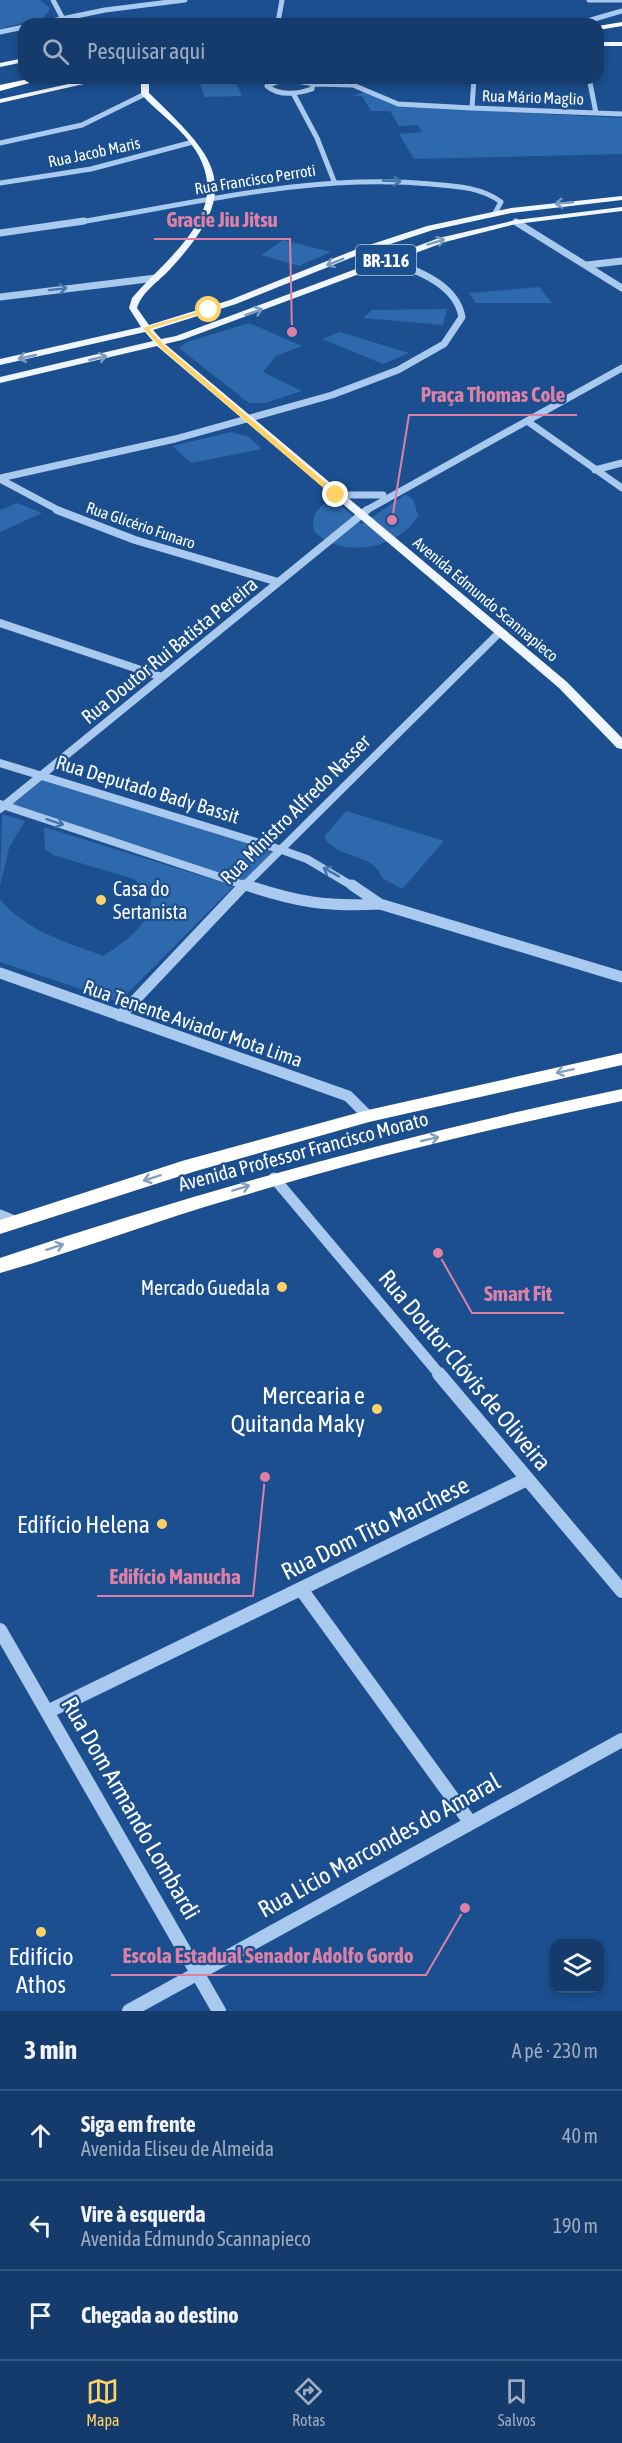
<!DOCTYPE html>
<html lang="pt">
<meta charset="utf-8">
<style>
body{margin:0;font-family:"Asap Condensed",sans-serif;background:#214673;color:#f1f3f6}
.controls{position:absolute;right:18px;bottom:18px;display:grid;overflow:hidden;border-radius:12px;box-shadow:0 3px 9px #0003}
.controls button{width:54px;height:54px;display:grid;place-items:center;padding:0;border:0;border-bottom:2px solid #33557e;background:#143b6b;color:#f1f3f6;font:30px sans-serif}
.stop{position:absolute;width:18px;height:18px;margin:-14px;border:4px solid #ffd166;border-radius:50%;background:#fff}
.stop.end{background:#ffd166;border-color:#fff;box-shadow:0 2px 6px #0008}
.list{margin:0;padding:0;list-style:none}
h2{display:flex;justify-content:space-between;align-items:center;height:78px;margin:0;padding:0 24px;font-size:26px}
h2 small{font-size:20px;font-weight:400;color:#9dadc1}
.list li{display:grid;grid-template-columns:39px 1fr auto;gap:18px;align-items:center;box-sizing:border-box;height:90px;padding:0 24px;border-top:2px solid #33557e}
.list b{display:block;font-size:22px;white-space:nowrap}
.list p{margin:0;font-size:20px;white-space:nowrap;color:#9dadc1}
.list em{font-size:20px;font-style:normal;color:#9dadc1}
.icon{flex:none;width:33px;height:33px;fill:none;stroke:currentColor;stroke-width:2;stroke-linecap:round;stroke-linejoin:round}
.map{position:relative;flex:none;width:622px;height:2011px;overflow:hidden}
.search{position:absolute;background:#143b6b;box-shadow:0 3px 9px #0003;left:18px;right:18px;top:18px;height:66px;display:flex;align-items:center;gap:15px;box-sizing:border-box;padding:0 21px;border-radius:18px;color:#9dadc1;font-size:22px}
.sheet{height:348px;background:#143b6b}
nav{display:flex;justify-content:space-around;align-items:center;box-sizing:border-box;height:84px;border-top:2px solid #33557e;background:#143b6b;font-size:16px;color:#9dadc1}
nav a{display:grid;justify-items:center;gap:3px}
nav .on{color:#ffd166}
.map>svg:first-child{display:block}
.green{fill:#2e69ad}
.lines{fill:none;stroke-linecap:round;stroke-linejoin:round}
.minor-far4{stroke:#a9c9ee;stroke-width:5}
.minor-far3{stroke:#a9c9ee;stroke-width:7}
.minor-far2{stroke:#a9c9ee;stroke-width:8}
.minor-far1{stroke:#a9c9ee;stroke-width:11}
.minor{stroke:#a9c9ee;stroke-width:14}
.major{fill:#f0f6ff;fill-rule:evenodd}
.highway{fill:#fff;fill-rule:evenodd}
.oneway{stroke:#4674ac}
.oneway2{stroke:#7b9ac1}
.oneway3{stroke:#829ec1}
.route{fill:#ffd166}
.poi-dot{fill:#ffd166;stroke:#1b4f8f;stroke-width:2}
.labels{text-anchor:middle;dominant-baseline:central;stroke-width:4.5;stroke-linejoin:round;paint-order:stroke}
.far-street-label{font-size:16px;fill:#fff;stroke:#1b4f8f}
.shield{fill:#1b4f8f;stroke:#bbcadd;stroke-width:1.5}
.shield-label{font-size:18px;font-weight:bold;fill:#fff}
.street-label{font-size:20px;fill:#fff;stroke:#1b4f8f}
.poi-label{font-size:20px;fill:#fff;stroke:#1b4f8f;text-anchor:start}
.near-street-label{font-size:24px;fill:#fff;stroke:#1b4f8f}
.near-poi-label{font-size:24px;fill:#fff;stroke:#1b4f8f;text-anchor:end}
.leader{fill:none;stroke:#dd80a5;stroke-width:2}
.callout-dot{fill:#dd80a5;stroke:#1b4f8f;stroke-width:2}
.callout-label{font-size:21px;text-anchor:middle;font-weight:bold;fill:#dd80a5;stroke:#1b4f8f;stroke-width:4.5;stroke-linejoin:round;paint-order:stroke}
</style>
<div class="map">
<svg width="622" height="2011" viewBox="0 0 622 2011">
<rect width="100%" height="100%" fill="#1b4f8f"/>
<!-- green -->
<path class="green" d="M0,0H40L50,8L45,17L0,29Z
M235,80L242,96L205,97L199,82Z
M365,91L393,105L414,107L622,118V154L414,159L399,134L422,132L417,125L399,126L390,111H371L362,96H353Z
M283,240L331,252L299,266L261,255Z
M539,287L552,303H476L469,293Z
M447,309L443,325L363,318L372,310Z
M249,323L302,346L276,356L263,372L302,391L265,403H249L179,348L187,342Z
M340,332L409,353L383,364L322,339Z
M231,432L249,437L262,449L191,463L172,446Z
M406,494L414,501L418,516C399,549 341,560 314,531C310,514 319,507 332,498L362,524Z
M17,503L42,513L0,532V510Z
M42,775L279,849L246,885L5,805Z
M346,811L444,841L402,889L382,878C374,852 337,860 324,837Z
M2,814L25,821L9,848L0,886Z
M44,827L234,886L119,1002L0,962V899C26,931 66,942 104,956C127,939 153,925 151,893L134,879L53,855L45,849Z"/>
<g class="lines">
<!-- minor-far4 -->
<path class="minor-far4" d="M53,0L63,19
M589,0H622
M278,22L282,0
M37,24L105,10L185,0
M209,24H512
M552,24L584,22L622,11
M0,32L24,27
M474,78L472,108L622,114
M589,78L596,113
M313,84L312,89C297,94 280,97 267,86L284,79L315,84L353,85L398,104L472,108
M293,93L317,138L334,181
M0,143L82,125L145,94
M0,183L91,169L193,142
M74,223C193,204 310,173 431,184C455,186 481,187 501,202L495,213"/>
<!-- minor-far3 -->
<path class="minor-far3" d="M516,222L622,288
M0,233L84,221
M587,265L622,261
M0,297L156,278
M527,421L622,488
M595,470L622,463
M0,478L175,439L332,395L398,370L444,344L462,317C456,283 415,270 387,259
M0,479L60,511
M336,495H383
M365,511L622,368"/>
<!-- minor-far2 -->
<path class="minor-far2" d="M57,510L135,540L278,582
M0,623L162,677
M0,763L279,849L307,859L354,887
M0,804L250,887
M0,809L367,510
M243,887L500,632"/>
<!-- minor-far1 -->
<path class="minor-far1" d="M246,885C297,902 326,907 380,904
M352,885L380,904L622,977
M0,973L348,1096L368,1116
M120,1016L244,885
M274,1178L441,1376
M0,1215L17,1222"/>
<!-- minor -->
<path class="minor" d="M439,1374L622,1591
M301,1589L470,1822
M0,1630L219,2011
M47,1712L527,1479
M129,2011L622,1740"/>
<!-- major -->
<path class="major" d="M598,42H622V46H598Z
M24,58V62L0,67V63Z
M96,78H110L0,103V99Z
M141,78H149V93C216,158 246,186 172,267C161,280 142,291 137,308L149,325L230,300L357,249L427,226L511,208L622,196V200L511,213L433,230L363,253L236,304L153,330L161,339L176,336L439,238L516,220L622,207V211L516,224L445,242L182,340L165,344L567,682L622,738V749L617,748L559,688L157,346L0,383V377L153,341L145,332L0,365V359L141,327L129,308L132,298C167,257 234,213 196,151C182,128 158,113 141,94Z"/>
<!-- highway -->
<path class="highway" d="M622,22V26L598,30V26Z
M33,78H48L0,91V85Z
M622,1053V1065L369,1122L196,1171L0,1234V1220L182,1161L368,1110Z
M622,1089V1101C493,1128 365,1159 238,1197C158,1220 80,1250 0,1273V1258C204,1190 411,1133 622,1089Z"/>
</g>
<!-- one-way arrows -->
<defs><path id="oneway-shaft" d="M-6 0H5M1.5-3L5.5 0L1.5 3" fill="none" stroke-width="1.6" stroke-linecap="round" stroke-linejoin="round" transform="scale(1.5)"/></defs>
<g class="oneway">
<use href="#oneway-shaft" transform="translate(392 181) rotate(3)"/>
<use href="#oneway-shaft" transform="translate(58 289) rotate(-7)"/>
<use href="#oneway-shaft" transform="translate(55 822) rotate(18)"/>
<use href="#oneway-shaft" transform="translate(331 872) rotate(-151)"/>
</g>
<g class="oneway2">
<use href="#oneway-shaft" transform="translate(564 203) rotate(175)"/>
<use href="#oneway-shaft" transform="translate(436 242) rotate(-17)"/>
<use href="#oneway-shaft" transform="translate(335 262) rotate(158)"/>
<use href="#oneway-shaft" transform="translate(254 312) rotate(-20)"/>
<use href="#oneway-shaft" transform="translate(27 357) rotate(167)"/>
<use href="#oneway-shaft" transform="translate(98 358) rotate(-13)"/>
</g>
<g class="oneway3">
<use href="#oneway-shaft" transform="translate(565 1071) rotate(168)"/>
<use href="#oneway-shaft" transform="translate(430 1139) rotate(-13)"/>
<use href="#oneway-shaft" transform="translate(152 1178) rotate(162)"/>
<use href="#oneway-shaft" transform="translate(241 1188) rotate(-17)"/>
<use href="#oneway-shaft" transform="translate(55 1247) rotate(-18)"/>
</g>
<!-- route -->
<path class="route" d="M207,309L212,310L149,329L166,347L339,494V497H334L162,349L143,328Z"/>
<!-- markers -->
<g class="poi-dot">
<circle cx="101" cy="900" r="6"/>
<circle cx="282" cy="1287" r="6"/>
<circle cx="377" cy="1409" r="6"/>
<circle cx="162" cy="1524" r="6"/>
<circle cx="41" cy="1932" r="6"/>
</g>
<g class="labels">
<!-- far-street labels -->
<g class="far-street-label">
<text transform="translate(533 97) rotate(2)">Rua Mário Maglio</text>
<text transform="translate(94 152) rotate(-12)">Rua Jacob Maris</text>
<text transform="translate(255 179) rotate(-9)">Rua Francisco Perroti</text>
<text transform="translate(141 525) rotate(19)">Rua Glicério Funaro</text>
<text transform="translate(486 599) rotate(40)">Avenida Edmundo Scannapieco</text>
</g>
<!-- shield labels -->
<rect class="shield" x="356" y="245" width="60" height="30" rx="4.5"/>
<g class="shield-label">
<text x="386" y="260">BR-116</text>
</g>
<!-- street labels -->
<g class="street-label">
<text transform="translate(169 650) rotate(-39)">Rua Doutor Rui Batista Pereira</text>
<text transform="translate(148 789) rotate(17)">Rua Deputado Bady Bassit</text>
<text transform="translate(295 809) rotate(-45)">Rua Ministro Alfredo Nasser</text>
<text transform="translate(193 1023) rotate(19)">Rua Tenente Aviador Mota Lima</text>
<text transform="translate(303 1151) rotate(-15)">Avenida Professor Francisco Morato</text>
</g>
<!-- poi labels -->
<g class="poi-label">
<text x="113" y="888">Casa do<tspan x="113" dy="23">Sertanista</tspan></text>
<text x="270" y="1287" text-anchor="end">Mercado Guedala</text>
</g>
<!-- near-street labels -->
<g class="near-street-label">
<text transform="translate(465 1370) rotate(50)">Rua Doutor Clóvis de Oliveira</text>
<text transform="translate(375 1528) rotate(-26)">Rua Dom Tito Marchese</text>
<text transform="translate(131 1808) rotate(60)">Rua Dom Armando Lombardi</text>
<text transform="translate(379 1845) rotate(-29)">Rua Licio Marcondes do Amaral</text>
</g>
<!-- near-poi labels -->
<g class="near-poi-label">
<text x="365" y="1395">Mercearia e<tspan x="365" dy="28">Quitanda Maky</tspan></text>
<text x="150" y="1524">Edifício Helena</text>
<text x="41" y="1956" text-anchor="middle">Edifício<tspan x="41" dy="28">Athos</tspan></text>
</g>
</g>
<!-- callouts -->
<path class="leader" d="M292 332L290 239H154M392 520L409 415H577M438 1253L472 1313H564M265 1477L253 1596H97M465 1908L426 1975H111"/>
<g class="callout-dot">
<circle cx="292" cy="332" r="6"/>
<circle cx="392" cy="520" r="6"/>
<circle cx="438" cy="1253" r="6"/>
<circle cx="265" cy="1477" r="6"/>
<circle cx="465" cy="1908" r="6"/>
</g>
<g class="callout-label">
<text x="222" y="227">Gracie Jiu Jitsu</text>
<text x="493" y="402">Praça Thomas Cole</text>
<text x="518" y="1301">Smart Fit</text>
<text x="175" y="1584">Edifício Manucha</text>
<text x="268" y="1963">Escola Estadual Senador Adolfo Gordo</text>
</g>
</svg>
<div class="controls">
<button><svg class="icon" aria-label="layers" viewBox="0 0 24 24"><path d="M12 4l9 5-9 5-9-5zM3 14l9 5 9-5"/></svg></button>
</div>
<div class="stop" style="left:209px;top:310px"></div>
<div class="stop end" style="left:336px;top:495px"></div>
<div class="search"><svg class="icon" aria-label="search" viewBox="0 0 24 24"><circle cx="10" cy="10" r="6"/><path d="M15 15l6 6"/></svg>Pesquisar aqui</div>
</div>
<section class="sheet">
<h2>3 min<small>A pé · 230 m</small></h2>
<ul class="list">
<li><svg class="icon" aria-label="ahead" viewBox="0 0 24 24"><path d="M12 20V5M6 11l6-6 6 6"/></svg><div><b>Siga em frente</b><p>Avenida Eliseu de Almeida</p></div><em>40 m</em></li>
<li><svg class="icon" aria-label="left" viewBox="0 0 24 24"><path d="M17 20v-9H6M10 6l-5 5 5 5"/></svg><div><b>Vire à esquerda</b><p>Avenida Edmundo Scannapieco</p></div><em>190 m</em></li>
<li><svg class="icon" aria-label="arrive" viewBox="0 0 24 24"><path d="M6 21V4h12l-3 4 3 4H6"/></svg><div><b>Chegada ao destino</b></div></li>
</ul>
</section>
<nav>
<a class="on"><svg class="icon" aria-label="map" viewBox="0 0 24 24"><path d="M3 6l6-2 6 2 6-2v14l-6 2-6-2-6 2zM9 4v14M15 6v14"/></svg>Mapa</a>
<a><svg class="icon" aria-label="directions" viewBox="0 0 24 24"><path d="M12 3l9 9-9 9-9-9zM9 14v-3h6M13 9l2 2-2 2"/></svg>Rotas</a>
<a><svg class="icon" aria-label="saved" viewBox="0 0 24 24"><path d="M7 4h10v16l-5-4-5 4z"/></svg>Salvos</a>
</nav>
